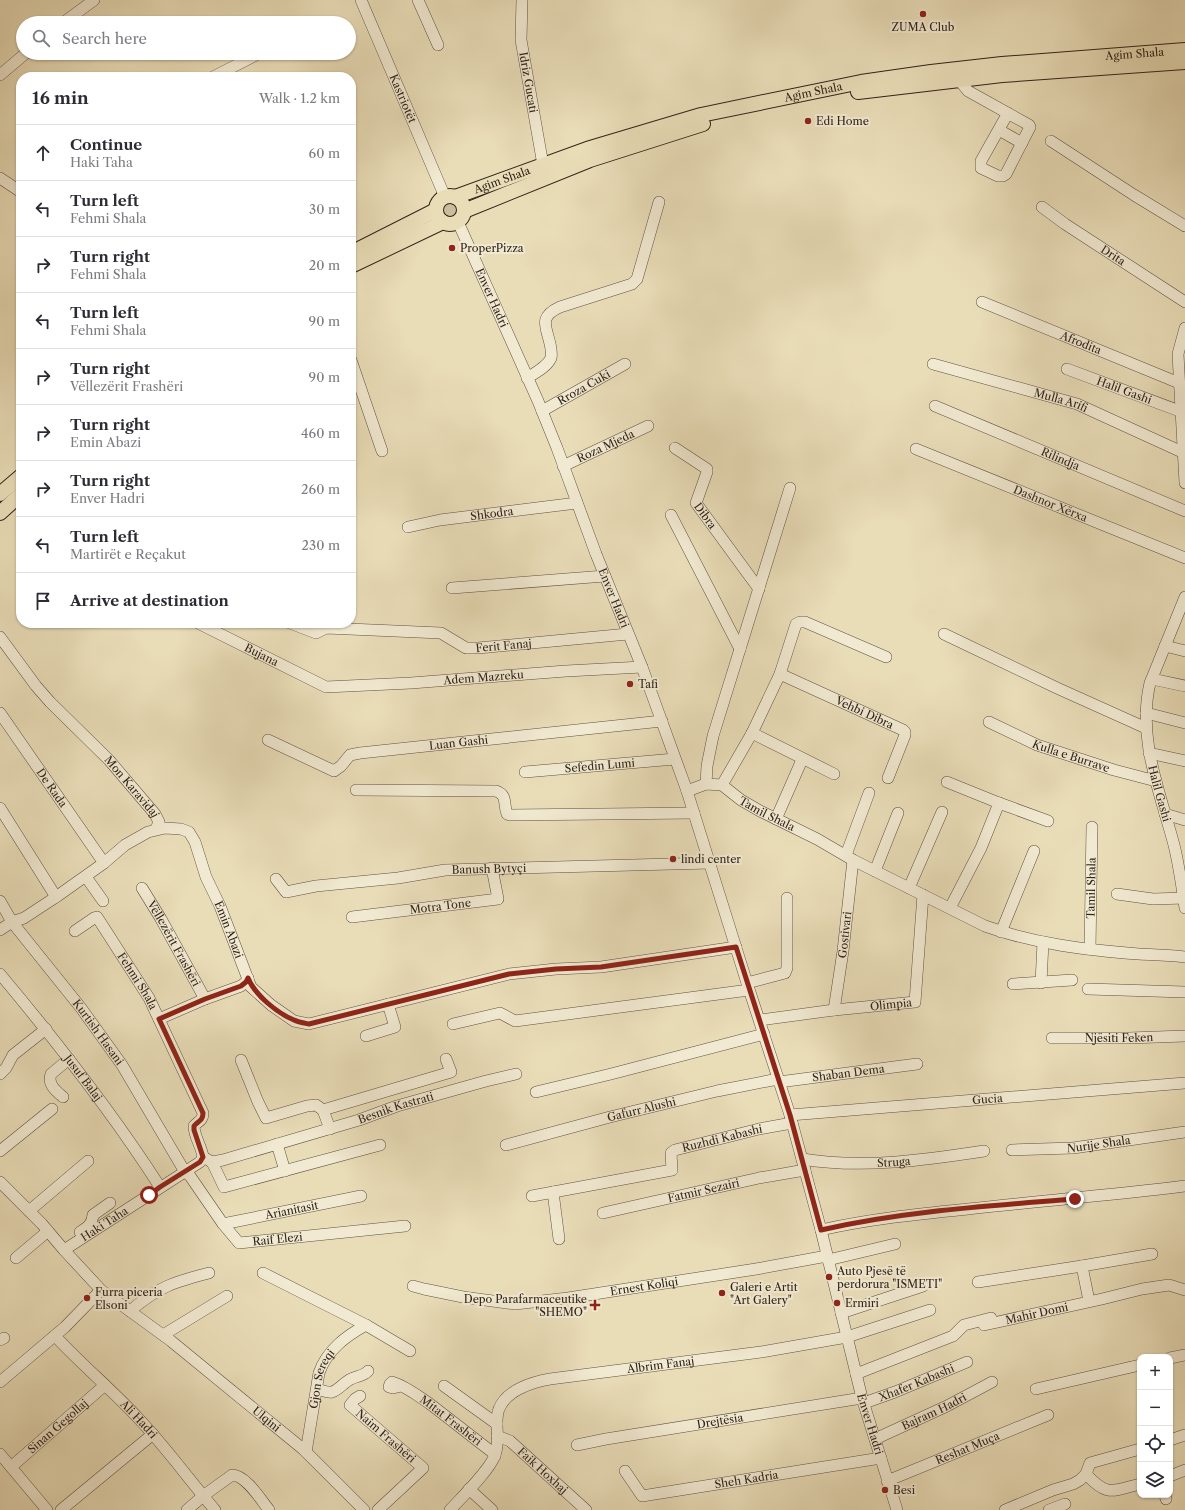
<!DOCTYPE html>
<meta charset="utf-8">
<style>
body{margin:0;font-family:"Libre Caslon Text",serif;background:#f2f2f3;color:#2b2b33}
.controls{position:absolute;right:12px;bottom:12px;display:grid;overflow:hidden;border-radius:8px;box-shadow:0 1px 3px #0004}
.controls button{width:36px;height:36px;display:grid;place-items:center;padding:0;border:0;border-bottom:1px solid #e1e1e2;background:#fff;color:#2b2b33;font:20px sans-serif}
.stop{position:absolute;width:12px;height:12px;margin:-9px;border:3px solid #8f2418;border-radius:50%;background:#fff}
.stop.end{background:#8f2418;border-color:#fff;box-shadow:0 1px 4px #0008}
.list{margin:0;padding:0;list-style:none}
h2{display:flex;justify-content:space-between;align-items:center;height:52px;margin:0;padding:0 16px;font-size:17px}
h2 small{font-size:13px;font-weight:400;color:#7c7c81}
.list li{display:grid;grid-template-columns:26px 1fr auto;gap:12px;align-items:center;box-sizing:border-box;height:56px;padding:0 16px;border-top:1px solid #e1e1e2}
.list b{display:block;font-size:15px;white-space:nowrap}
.list p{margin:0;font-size:13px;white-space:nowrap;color:#7c7c81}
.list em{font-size:13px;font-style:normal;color:#7c7c81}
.icon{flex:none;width:22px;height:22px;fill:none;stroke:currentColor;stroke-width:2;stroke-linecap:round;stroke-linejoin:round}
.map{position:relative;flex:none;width:1185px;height:1510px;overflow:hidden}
.search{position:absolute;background:#fff;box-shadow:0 1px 3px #0004;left:16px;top:16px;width:340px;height:44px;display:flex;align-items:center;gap:10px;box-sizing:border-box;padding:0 14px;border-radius:22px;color:#7c7c81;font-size:15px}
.panel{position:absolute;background:#fff;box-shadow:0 1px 3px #0004;left:16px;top:72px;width:340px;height:556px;border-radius:16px}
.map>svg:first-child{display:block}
.green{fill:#cabd9d;stroke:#7d705c}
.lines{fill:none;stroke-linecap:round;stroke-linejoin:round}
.minor-casing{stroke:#5e5242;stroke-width:12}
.major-casing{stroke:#30231a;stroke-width:16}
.minor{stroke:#f1e9d1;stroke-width:11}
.major{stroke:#e9ddb8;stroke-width:14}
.route{stroke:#8f2418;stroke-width:5}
.poi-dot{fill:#8f2418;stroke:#f1e9d1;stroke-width:1.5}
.labels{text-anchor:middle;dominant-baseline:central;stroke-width:4;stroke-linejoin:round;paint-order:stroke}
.poi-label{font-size:11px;fill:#30231a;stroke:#f1e9d1;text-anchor:start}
.street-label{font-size:11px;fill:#30231a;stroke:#f1e9d1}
</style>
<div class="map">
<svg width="1185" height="1510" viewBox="0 0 1185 1510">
<rect width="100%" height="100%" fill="#e9ddb8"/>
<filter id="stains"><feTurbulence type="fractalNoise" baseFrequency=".005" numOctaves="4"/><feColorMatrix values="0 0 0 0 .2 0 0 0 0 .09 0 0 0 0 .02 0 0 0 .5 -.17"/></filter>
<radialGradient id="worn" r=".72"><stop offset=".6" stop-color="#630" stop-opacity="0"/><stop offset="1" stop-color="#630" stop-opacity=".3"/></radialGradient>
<!-- green -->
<path class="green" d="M440 210a10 10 0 1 1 20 0a10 10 0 1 1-20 0Z"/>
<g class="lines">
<!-- minor casing -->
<g class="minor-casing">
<g id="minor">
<path id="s1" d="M361,0L445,197"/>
<path d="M418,0L438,45"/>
<path id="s2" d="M522,0L521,40L543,165"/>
<path d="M63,23L94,0"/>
<path d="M0,75L26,53"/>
<path d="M213,77L256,55"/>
<path d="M959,80L968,91L1029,125L1030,127L1006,174L1003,176H998L981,168V161L1008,113"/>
<path d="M999,130L1022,143"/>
<path d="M1051,141L1134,195L1185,226"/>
<path d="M0,178L21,192"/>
<path id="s3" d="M1042,207L1065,224L1185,302"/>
<path id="s4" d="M458,222L538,401L557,448L596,554L642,667L687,791L747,983L790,1115L821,1230L862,1398L897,1510"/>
<path id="s5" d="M982,302L1179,383"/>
<path d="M1185,328L1178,354L1185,483"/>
<path d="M351,360L382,451"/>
<path id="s6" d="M933,364L1077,404L1182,452"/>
<path id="s7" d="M1067,369L1185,413"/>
<path d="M527,378C535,373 547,367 551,358C552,355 551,352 551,349C548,328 536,318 560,307L632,284L637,279L659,202"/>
<path id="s8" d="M935,406L1185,511"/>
<path id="s9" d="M542,411L625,364"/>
<path id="s10" d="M675,448L707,469V472L696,503L759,589"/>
<path id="s11" d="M916,449L1185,558"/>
<path id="s12" d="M563,466L648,426"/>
<path d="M671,515L740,649"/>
<path id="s13" d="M408,527L440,520L577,503"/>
<path d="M452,588L605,576"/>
<path id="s14" d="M1185,597L1150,683C1137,738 1160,792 1174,845C1179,865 1182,887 1185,908"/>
<path id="s15" d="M198,623L326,687L411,683L566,671L642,667"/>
<path id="s16" d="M290,623L316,633L326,628L441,633L466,648H478L628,634"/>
<path d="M944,634L1057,688L1146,728"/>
<path id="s17" d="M0,637L36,686L50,702L109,760L155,814L159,822L156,829"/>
<path d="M1165,646L1185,651"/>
<path id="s18" d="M780,674L903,730L905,732V735L888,778"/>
<path d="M1152,679L1185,686"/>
<path id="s19" d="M0,713L104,863"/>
<path d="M1146,713L1185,723"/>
<path id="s20" d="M989,722L1037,745L1114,770L1156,781"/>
<path d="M752,733L834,774"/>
<path id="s21" d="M268,740L334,771L341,766L350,755L360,753L662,721"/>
<path d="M1149,753L1185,761"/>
<path id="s22" d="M525,772L675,759"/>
<path d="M947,782L999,803"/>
<path d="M706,784L707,766L713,736L790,488"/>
<path d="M722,785L752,733L780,674L796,624L800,622H805L886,657"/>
<path d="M356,790L496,791C508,795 503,804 507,814L510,815L694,813"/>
<path id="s23" d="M687,791L706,784L722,785L741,800L760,811L817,839L853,860L985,926C1035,944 1086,950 1139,954C1154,955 1170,955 1185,957"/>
<path d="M0,808L56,897"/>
<path d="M1165,814L1185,820"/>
<path d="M776,819L801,762"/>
<path d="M846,855L869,793"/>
<path d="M875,871L898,813"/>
<path d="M86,877L103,901"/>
<path id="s24" d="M276,879L286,892L316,886L398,878L445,870L710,863"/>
<path id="s25" d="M142,888L161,919L205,999"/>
<path d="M909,888L942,812"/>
<path d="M1117,894L1153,899L1185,898"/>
<path id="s26" d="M0,901L12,922L81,1008L122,1065L185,1172L190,1176L223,1224L239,1243L405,1226"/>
<path d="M950,908L981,848L999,803L1048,821"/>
<path id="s27" d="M352,917L498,899L492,868"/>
<path id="s28" d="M0,930L12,922L24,918L56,897L104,863L125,845L148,832L165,828L181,829L189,832L195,842L206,877L220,906L251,987L271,1005L294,1021L309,1024L509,974L556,969L601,967L736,947"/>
<path id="s29" d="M75,931L94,918L97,917L149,998L203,1113C203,1121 198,1121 194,1126C194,1137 202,1147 203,1157"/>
<path d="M1001,932L1034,851"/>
<path id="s30" d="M1090,949L1092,827"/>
<path id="s31" d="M0,974C57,1042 112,1112 160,1187"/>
<path d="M747,983L785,973L787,968V898"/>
<path d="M1041,983L1043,942"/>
<path d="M1013,984L1072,980"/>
<path d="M1088,989L1185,992"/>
<path id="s32" d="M834,1010L843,951L853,860"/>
<path d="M159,1019L205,999L241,986L246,982L248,978"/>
<path id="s33" d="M760,1020L834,1010L915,1002L923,895"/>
<path d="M453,1024L500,1013L515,1021L749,990"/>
<path d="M366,1036L395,1027L388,1004"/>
<path id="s34" d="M1052,1038H1129L1185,1036"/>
<path d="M241,1060L258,1102L266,1118L307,1106L316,1105L323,1110L330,1129"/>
<path d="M0,1074L6,1068L13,1055L46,1029"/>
<path id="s35" d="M779,1082L917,1064"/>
<path d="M536,1092L611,1074L764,1034"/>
<path d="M63,1097C56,1091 47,1084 51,1074L69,1059"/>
<path d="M323,1110L451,1072L446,1059"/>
<path id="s36" d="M790,1115L1185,1083"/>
<path d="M277,1144L285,1171"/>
<path id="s37" d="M506,1145L610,1117L717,1091L778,1079"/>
<path id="s38" d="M1012,1150L1073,1148L1185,1132"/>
<path d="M0,1151L52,1109"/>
<path id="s39" d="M203,1157L212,1162L223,1160L359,1120L397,1106L486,1081L516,1074"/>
<path id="s40" d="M802,1159C862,1169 925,1160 984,1151"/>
<path d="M212,1162L224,1187L380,1145"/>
<path id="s41" d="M0,1182L42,1224L64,1250L101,1290L171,1341L303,1449L364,1510"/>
<path d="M553,1192L559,1239"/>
<path id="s42" d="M532,1196L672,1170L671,1153L675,1150L759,1129L792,1123"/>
<path d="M29,1211L88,1161"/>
<path id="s43" d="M603,1213L759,1178L805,1170"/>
<path id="s44" d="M223,1224L361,1196"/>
<path d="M821,1230C869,1219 919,1214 968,1209C1040,1201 1113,1195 1185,1186"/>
<path d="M80,1232C88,1227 92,1224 93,1215L110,1203"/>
<path id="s45" d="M64,1250L200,1162L203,1157"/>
<path d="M16,1258L48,1231"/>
<path d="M828,1260L895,1244"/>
<path d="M263,1273L366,1325"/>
<path d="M978,1282L1082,1266"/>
<path id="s46" d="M413,1286L424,1289L463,1297L515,1304L568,1298L756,1269L827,1256"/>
<path d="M1089,1301L1082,1266L1152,1254"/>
<path d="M130,1311C158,1287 174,1282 209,1273"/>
<path d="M841,1313L923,1286"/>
<path id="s47" d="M984,1325L1102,1299L1142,1289L1169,1285L1185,1290"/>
<path d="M163,1335L227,1296"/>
<path id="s48" d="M55,1336C81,1364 111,1389 138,1418C166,1447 189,1480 215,1510"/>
<path d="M0,1340L4,1338"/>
<path d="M1170,1358L1185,1355"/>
<path d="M856,1374L953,1336L964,1325L991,1318"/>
<path d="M0,1382L65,1327L101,1290"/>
<path id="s49" d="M401,1386L393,1388L389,1387L390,1384L392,1382C406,1386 418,1396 430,1404C451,1420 471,1436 492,1452L495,1456"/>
<path d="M444,1386L497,1424"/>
<path d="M317,1389C321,1390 327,1393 332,1392C339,1390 344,1382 351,1379C357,1376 364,1376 368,1371"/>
<path d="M1036,1389L1140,1365"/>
<path id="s50" d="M360,1396L355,1399L350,1405L423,1468L378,1510"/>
<path id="s51" d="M864,1403L895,1392L967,1362"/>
<path id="s52" d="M497,1436L510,1441L586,1510"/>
<path id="s53" d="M875,1439L947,1406L992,1382"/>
<path d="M1170,1440L1185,1435"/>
<path id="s54" d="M577,1445L606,1439L862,1398"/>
<path id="s55" d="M306,1452L319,1373C327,1350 346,1336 366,1325L410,1351"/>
<path d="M0,1454L47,1510"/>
<path id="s56" d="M11,1467L105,1385"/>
<path id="s57" d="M625,1471L642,1496L881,1458"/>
<path d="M1086,1474C1107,1497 1112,1491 1140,1484"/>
<path d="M1170,1476L1185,1470"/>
<path id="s58" d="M887,1481L1048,1415"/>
<path d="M469,1489L492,1510"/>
<path d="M1165,1495L1166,1499"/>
<path d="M61,1510L153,1434"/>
<path d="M187,1510L203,1496L232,1475C246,1475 261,1500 269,1510"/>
<path id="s59" d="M450,1510C462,1497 490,1470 495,1455C499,1445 497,1434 497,1424C497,1420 497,1413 499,1409C506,1390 533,1382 550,1379L761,1352L847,1337L930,1310"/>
<path d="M1005,1510L1053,1490L1073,1484L1080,1480L1086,1474L1090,1463L1140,1449"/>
<path d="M1049,1510L1065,1504"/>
</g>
</g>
<!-- major casing -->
<g class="major-casing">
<g id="major">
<path d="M858,92L1002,75L1185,62"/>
<circle cx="450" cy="210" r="14"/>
<path id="s60" d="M455,197L587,149L701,115L861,82L931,72L1002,64L1185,50"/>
<path d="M464,211L590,160L703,124"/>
<path d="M351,253L436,210"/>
<path d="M351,266L443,222"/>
<path d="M0,494L21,476"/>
<path d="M0,513L21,494"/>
</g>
</g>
<!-- minor -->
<use href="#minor" class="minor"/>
<!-- major -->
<use href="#major" class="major"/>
</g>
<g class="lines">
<!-- route -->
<path class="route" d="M149,1195L160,1187L200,1162L203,1157L194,1130V1126C198,1121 203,1121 203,1113L159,1019L205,999L241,986L246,982L248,978C255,995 277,1013 294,1020C298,1022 304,1023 309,1024L509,974L556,969L601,967L736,947L790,1115L821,1230C904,1211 990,1206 1075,1199"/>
</g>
<!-- markers -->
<g class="poi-dot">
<circle cx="923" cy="14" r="4"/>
<circle cx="808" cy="121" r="4"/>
<circle cx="452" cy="248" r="4"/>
<circle cx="630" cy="684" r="4"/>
<circle cx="673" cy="859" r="4"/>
<circle cx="829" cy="1277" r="4"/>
<circle cx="722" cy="1293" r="4"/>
<circle cx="87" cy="1298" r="4"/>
<circle cx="837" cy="1303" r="4"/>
<path d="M593 1299h4v4h4v4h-4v4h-4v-4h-4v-4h4z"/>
<circle cx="885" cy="1490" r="4"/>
</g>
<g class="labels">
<!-- poi labels -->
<g class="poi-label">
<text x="923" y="27" text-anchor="middle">ZUMA Club</text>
<text x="816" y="121">Edi Home</text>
<text x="460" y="248">ProperPizza</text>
<text x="638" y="684">Tafi</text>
<text x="681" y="859">lindi center</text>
<text x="837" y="1271">Auto Pjesë të<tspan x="837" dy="13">perdorura "ISMETI"</tspan></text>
<text x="730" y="1287">Galeri e Artit<tspan x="730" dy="13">"Art Galery"</tspan></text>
<text x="95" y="1292">Furra piceria<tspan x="95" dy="13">Elsoni</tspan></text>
<text x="587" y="1299" text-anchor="end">Depo Parafarmaceutike<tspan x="587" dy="13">"SHEMO"</tspan></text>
<text x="845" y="1303">Ermiri</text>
<text x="893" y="1490">Besi</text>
</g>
<!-- street labels -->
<g class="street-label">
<text stroke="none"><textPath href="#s60" startOffset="698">Agim Shala</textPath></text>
<text stroke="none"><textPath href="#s2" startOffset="83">Idriz Gucati</textPath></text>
<text stroke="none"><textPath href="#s60" startOffset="374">Agim Shala</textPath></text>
<text stroke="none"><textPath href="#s1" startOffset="107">Kastriotët</textPath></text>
<text stroke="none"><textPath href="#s60" startOffset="50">Agim Shala</textPath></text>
<text stroke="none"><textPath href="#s3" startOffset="86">Drita</textPath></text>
<text stroke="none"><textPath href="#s4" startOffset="83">Enver Hadri</textPath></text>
<text stroke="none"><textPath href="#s5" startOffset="107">Afrodita</textPath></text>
<text stroke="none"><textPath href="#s9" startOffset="48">Rroza Cuki</textPath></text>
<text stroke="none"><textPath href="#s7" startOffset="61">Halil Gashi</textPath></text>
<text stroke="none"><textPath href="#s6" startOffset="133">Mulla Arifi</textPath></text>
<text stroke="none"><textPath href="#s12" startOffset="47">Roza Mjeda</textPath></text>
<text stroke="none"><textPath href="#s8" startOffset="136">Rilindja</textPath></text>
<text stroke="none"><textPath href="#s11" startOffset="145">Dashnor Xërxa</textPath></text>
<text stroke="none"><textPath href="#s13" startOffset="85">Shkodra</textPath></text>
<text stroke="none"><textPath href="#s10" startOffset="90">Dibra</textPath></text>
<text stroke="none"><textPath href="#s4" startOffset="407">Enver Hadri</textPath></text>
<text stroke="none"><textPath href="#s16" startOffset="221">Ferit Fanaj</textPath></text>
<text stroke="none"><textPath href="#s15" startOffset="71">Bujana</textPath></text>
<text stroke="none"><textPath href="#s15" startOffset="301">Adem Mazreku</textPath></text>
<text stroke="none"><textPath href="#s18" startOffset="93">Vehbi Dibra</textPath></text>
<text stroke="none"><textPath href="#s21" startOffset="205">Luan Gashi</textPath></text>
<text stroke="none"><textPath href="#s20" startOffset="89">Kulla e Burrave</textPath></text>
<text stroke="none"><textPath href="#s22" startOffset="75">Sefedin Lumi</textPath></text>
<text stroke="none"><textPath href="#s19" startOffset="91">De Rada</textPath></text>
<text stroke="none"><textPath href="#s17" startOffset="200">Mon Karavidaj</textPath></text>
<text stroke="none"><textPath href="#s14" startOffset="205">Halil Gashi</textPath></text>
<text stroke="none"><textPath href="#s23" startOffset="90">Tamil Shala</textPath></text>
<text stroke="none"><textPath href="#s24" startOffset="221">Banush Bytyçi</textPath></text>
<text stroke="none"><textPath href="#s30" startOffset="61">Tamil Shala</textPath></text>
<text stroke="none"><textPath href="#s27" startOffset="89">Motra Tone</textPath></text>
<text stroke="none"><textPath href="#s28" startOffset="326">Emin Abazi</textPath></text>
<text stroke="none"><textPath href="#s32" startOffset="76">Gostivari</textPath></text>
<text stroke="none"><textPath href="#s25" startOffset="64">Vëllezërit Frashëri</textPath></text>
<text stroke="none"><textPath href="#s29" startOffset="102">Fehmi Shala</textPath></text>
<text stroke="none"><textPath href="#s33" startOffset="132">Olimpia</textPath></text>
<text stroke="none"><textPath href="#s26" startOffset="164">Kurtish Hasani</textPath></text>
<text stroke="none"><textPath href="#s34" startOffset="67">Njësiti Feken</textPath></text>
<text stroke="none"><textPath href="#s35" startOffset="70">Shaban Dema</textPath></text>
<text stroke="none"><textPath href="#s31" startOffset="133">Jusuf Balaj</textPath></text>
<text stroke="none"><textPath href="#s36" startOffset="198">Gucia</textPath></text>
<text stroke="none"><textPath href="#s39" startOffset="202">Besnik Kastrati</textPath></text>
<text stroke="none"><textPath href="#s37" startOffset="140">Gafurr Alushi</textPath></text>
<text stroke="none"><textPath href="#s42" startOffset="213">Ruzhdi Kabashi</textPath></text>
<text stroke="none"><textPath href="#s38" startOffset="87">Nurije Shala</textPath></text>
<text stroke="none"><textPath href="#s40" startOffset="92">Struga</textPath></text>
<text stroke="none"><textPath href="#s43" startOffset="103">Fatmir Sezairi</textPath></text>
<text stroke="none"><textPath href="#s44" startOffset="70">Arianitasit</textPath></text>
<text stroke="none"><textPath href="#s45" startOffset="48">Haki Taha</textPath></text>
<text stroke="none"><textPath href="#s26" startOffset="457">Raif Elezi</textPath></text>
<text stroke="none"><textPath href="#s46" startOffset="234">Ernest Koliqi</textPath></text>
<text stroke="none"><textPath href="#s47" startOffset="54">Mahir Domi</textPath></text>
<text stroke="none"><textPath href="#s59" startOffset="291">Albrim Fanaj</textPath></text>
<text stroke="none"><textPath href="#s55" startOffset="75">Gjon Sereqi</textPath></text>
<text stroke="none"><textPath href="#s51" startOffset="56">Xhafer Kabashi</textPath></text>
<text stroke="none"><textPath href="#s53" startOffset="65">Bajram Hadri</textPath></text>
<text stroke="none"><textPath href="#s48" startOffset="118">Ali Hadri</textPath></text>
<text stroke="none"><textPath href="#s41" startOffset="358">Ulqini</textPath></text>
<text stroke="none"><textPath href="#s54" startOffset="145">Drejtësia</textPath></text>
<text stroke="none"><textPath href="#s49" startOffset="89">Mitat Frashëri</textPath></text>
<text stroke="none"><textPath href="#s4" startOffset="1273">Enver Hadri</textPath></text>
<text stroke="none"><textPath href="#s56" startOffset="62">Sinan Gegollaj</textPath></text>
<text stroke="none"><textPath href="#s50" startOffset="61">Naim Frashëri</textPath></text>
<text stroke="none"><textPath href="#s58" startOffset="87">Reshat Muça</textPath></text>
<text stroke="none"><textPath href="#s52" startOffset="58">Faik Hoxhaj</textPath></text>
<text stroke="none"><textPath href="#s57" startOffset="136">Sheh Kadria</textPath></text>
</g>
</g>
<rect width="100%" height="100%" filter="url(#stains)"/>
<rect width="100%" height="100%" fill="url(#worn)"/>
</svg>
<div class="controls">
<button>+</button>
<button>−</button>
<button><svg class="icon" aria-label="locate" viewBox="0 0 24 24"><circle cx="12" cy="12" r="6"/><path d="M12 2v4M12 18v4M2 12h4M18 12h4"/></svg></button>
<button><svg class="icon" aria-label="layers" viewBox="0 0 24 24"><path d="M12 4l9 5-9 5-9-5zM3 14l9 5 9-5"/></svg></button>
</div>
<div class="stop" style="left:149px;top:1195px"></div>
<div class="stop end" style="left:1075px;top:1199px"></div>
<div class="search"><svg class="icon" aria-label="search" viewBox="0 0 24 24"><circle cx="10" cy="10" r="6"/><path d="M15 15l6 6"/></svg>Search here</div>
<section class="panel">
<h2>16 min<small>Walk · 1.2 km</small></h2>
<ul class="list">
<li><svg class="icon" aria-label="ahead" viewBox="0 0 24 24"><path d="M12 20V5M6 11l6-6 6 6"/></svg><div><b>Continue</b><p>Haki Taha</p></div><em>60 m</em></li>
<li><svg class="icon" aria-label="left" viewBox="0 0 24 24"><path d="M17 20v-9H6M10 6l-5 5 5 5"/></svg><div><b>Turn left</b><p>Fehmi Shala</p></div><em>30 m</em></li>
<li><svg class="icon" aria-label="right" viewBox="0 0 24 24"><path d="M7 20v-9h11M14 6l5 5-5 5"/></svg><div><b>Turn right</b><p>Fehmi Shala</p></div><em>20 m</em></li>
<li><svg class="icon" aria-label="left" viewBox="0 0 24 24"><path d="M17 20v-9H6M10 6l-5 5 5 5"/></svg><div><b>Turn left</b><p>Fehmi Shala</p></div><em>90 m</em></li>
<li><svg class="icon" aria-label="right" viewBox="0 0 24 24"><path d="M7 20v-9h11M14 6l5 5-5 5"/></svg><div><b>Turn right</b><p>Vëllezërit Frashëri</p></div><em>90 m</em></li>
<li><svg class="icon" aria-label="right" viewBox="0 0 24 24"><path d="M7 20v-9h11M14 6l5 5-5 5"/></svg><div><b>Turn right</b><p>Emin Abazi</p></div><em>460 m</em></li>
<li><svg class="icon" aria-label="right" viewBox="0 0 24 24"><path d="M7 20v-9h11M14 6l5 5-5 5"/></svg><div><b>Turn right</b><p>Enver Hadri</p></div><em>260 m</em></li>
<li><svg class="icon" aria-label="left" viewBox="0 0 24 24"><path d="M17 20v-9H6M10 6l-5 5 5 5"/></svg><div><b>Turn left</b><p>Martirët e Reçakut</p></div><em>230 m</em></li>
<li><svg class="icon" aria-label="arrive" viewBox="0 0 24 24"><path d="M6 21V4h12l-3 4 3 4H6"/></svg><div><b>Arrive at destination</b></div></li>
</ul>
</section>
</div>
